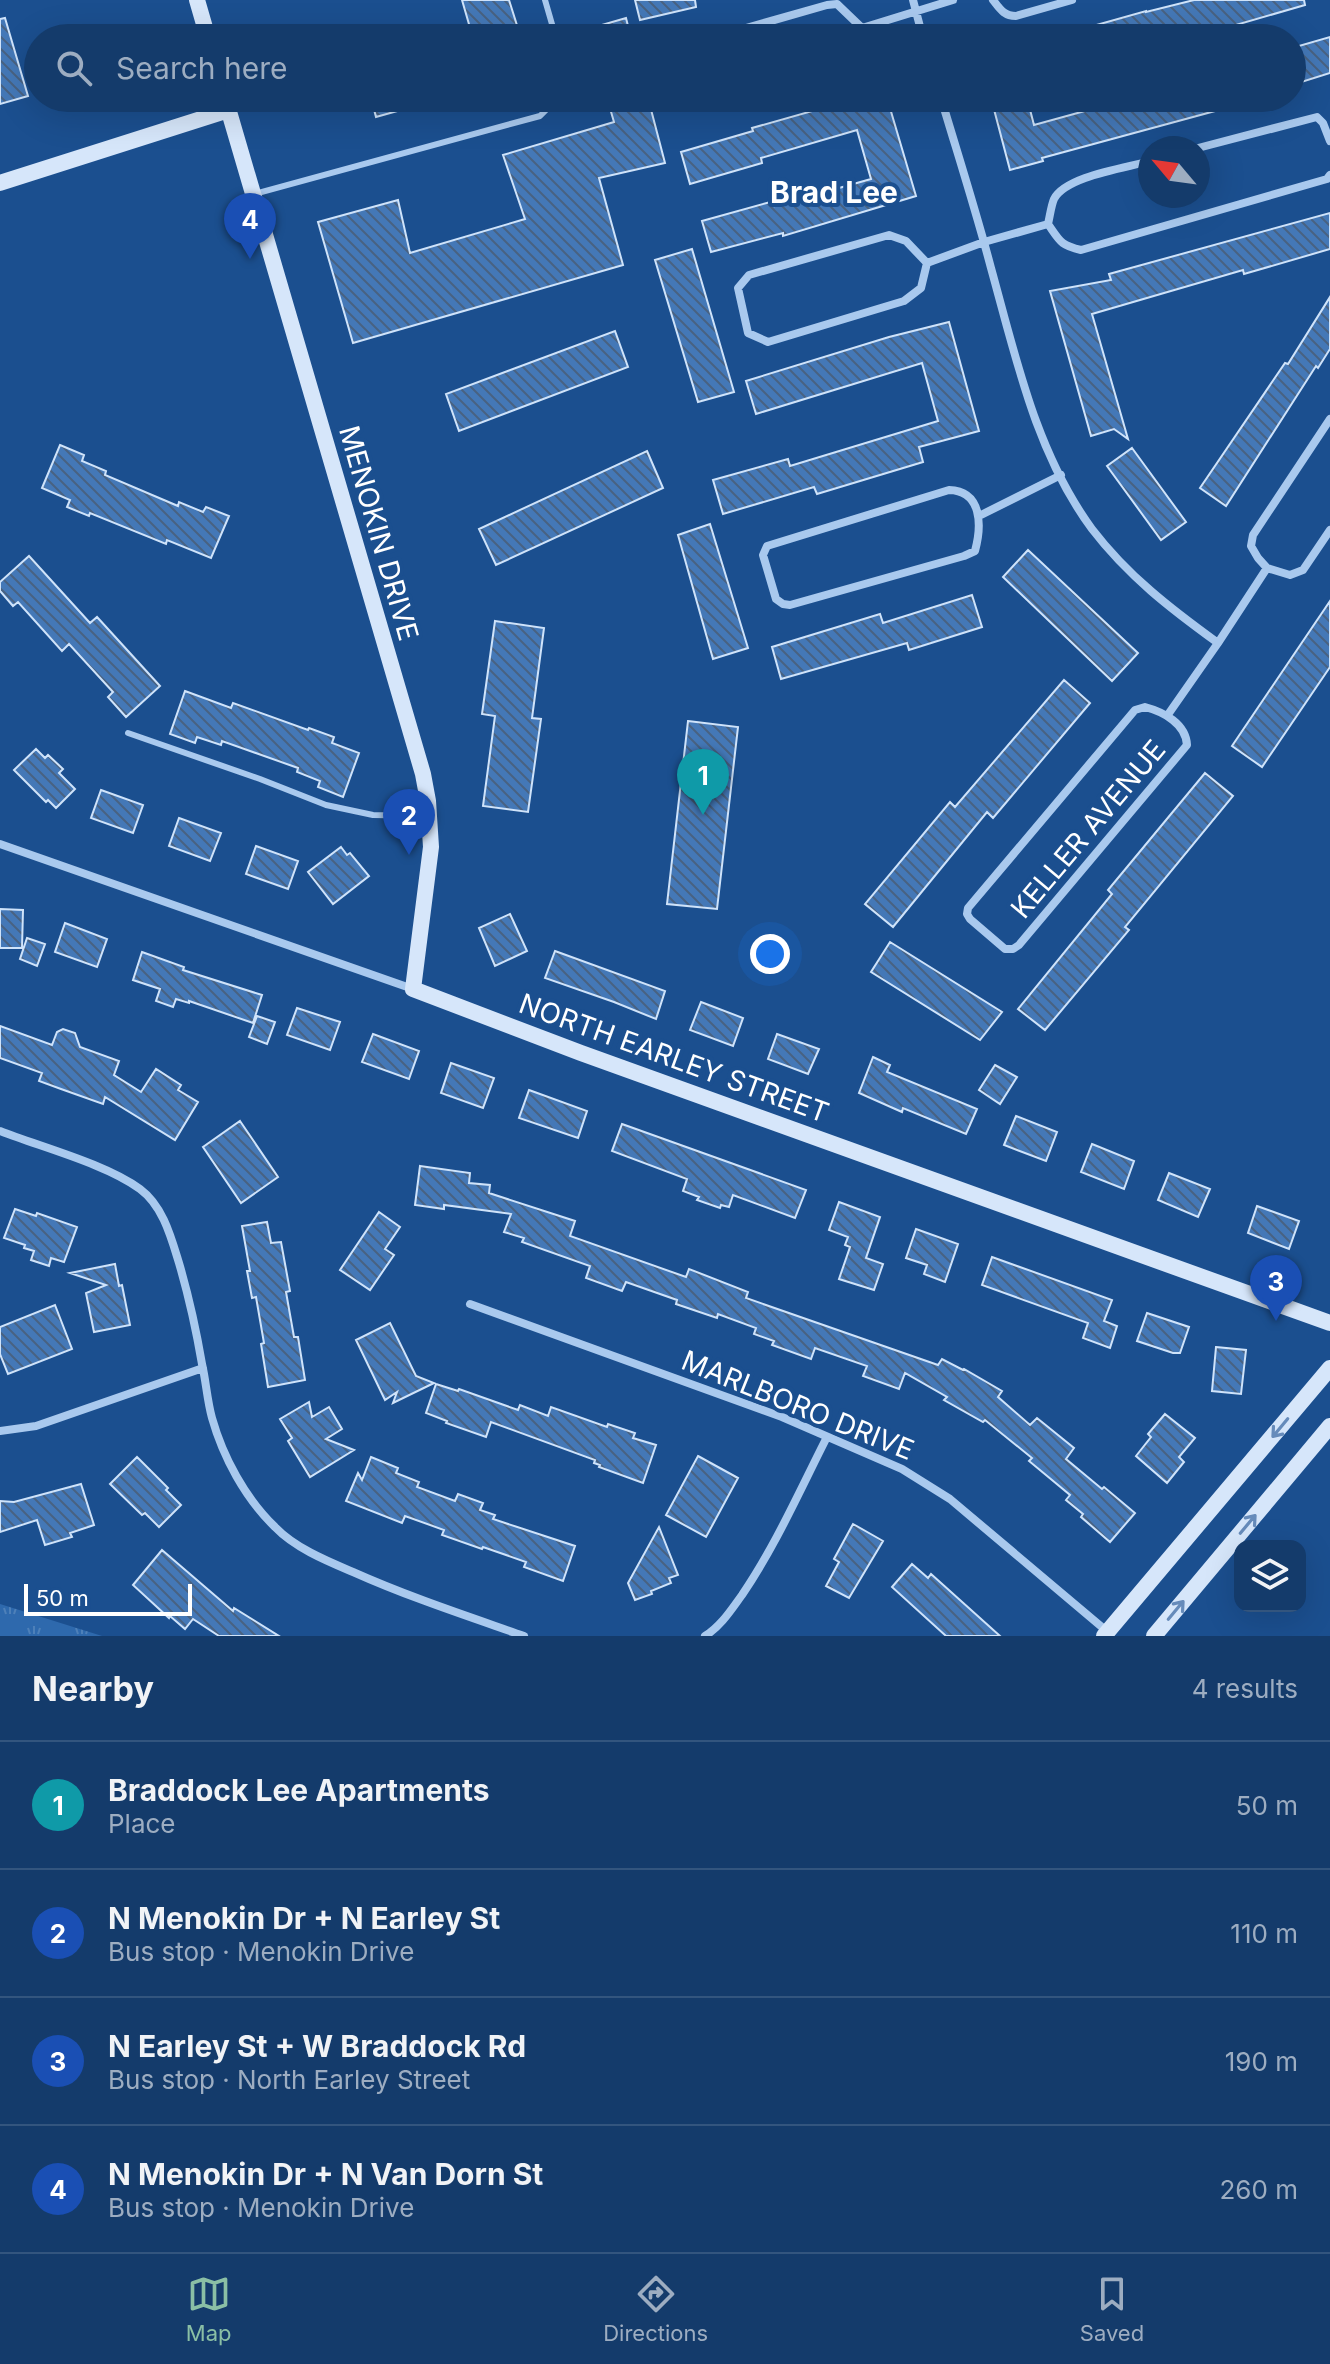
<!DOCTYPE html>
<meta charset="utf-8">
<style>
body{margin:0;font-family:Inter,sans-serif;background:#1d4271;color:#f1f3f6}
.controls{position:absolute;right:24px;bottom:24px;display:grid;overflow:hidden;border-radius:16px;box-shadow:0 8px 32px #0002}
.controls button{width:72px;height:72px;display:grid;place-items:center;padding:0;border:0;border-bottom:2px solid #33557e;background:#143b6b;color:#f1f3f6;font:40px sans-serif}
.compass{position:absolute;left:1138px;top:136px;width:72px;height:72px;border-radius:50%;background:#143b6b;box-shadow:0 8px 32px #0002;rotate:299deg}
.scale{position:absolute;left:24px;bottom:20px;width:168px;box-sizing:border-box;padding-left:8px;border:4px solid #fff;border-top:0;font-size:22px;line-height:28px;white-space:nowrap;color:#fff;-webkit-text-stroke:6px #1b4f8f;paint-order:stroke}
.you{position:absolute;left:770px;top:954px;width:28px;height:28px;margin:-20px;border:6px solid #fff;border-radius:50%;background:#1a73e8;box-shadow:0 0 0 12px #1a73e833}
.badge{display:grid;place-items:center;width:52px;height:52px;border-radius:50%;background:#8abfa5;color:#fff;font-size:26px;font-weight:700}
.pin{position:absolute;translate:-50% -66px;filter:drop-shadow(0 2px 4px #0008)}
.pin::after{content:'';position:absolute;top:42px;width:28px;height:24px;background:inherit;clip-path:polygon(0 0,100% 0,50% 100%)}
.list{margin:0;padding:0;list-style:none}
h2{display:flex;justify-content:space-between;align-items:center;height:104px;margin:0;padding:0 32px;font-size:34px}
h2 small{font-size:26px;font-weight:400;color:#9dadc1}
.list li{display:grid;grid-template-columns:52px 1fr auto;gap:24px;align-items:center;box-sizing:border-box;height:128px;padding:0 32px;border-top:2px solid #33557e}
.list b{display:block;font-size:30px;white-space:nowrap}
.list p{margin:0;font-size:26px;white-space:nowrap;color:#9dadc1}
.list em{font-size:26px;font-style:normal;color:#9dadc1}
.icon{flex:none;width:44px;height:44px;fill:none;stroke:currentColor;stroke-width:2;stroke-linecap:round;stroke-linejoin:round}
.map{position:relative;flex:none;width:1330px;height:1636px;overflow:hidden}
.search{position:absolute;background:#143b6b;box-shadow:0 8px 32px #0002;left:24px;right:24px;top:24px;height:88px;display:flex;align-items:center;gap:20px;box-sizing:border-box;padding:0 28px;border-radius:44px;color:#9dadc1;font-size:30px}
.sheet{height:616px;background:#143b6b}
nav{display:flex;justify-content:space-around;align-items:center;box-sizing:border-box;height:112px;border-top:2px solid #33557e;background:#143b6b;font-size:22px;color:#9dadc1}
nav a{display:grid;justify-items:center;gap:4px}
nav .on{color:#8abfa5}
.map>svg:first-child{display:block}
.grass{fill:url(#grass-tufts)}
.building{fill:url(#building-back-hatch);stroke:#cfe3fa;stroke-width:2}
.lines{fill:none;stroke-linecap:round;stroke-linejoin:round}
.lane{stroke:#a9c9ee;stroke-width:6}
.street{stroke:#a9c9ee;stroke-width:8}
.secondary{stroke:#d6e6fa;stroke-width:16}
.oneway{stroke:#668bba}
.labels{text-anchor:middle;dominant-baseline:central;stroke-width:8;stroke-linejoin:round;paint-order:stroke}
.street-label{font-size:28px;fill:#fff;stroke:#1b4f8f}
.neighbourhood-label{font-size:30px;font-weight:bold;fill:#fff;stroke:#1b4f8f}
</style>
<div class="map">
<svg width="1330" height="1636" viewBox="0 0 1330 1636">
<defs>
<pattern id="grass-tufts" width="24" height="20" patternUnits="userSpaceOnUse" patternTransform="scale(2)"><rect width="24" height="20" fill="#2e69ad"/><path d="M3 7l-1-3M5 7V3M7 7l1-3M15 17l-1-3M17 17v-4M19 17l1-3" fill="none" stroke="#4d80b9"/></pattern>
<pattern id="building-back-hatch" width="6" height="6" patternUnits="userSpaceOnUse" patternTransform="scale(2)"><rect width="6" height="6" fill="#4478b7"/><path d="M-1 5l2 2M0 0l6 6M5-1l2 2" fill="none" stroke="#486282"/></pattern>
</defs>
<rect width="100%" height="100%" fill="#1b4f8f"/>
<!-- grass -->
<path class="grass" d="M0,1604L102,1636H0Z"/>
<!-- building -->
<path class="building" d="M462,0H509L521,38H473Z
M635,0H695L696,7L640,20Z
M1194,0H1304L1305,5L1191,38H1069L1068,33L1146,11V12Z
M5,18L28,96L0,104V19Z
M626,18L631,38H574V33Z
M1330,37V73L1292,85V48Z
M371,98H425L426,103L376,117Z
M607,98H648L665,163L599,178L623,265L353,343L318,222L398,200L410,253L525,219L503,155L614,122Z
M858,98H887L916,196L783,236V233L711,252L702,221L774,201L775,206L871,179L857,130L761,158L762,163L690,184L681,152L753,131L752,128Z
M991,98H1027L1034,125L1132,98H1240L1241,104L1042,158L1043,161L1010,170Z
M1330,213V249L1244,274L1243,270L1092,314L1128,439L1114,429L1091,436L1050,291L1111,280L1109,274Z
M692,249L734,392L698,402L655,260Z
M1330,297V349L1318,368L1316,366L1226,506L1200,488L1285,363L1288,364Z
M949,322L979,431L919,447L923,462L817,494L814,487L723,514L713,480L788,459L790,466L938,421L922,363L756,414L746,381L889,337Z
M615,331L628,367L459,431L446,394Z
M60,445L84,455L82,461L106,471L105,475L178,506L179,502L203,512L206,507L229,516L211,558L167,540L166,544L90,513L89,516L67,507L70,500L42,488Z
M1132,448L1186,522L1161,540L1107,466Z
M647,451L663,488L496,565L479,529Z
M710,524L748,648L713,659L678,535Z
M1028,550L1138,653L1112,681L1003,577Z
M29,556L90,623L97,617L160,686L126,717L108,697L113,692L69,644L62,651L18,602L13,606L0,591V582Z
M972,595L982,627L909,650L907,643L781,679L772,647L880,614L883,623Z
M1330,601V667L1262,767L1232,746Z
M495,621L544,628L532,718L541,719L528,812L483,806L495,716L482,714Z
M1064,680L1090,703L993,818L987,812L893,927L865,904L950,802L955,807Z
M185,691L231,708L233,703L308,730L309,728L334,737L332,743L359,753L343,797L318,787L320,781L297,772L298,768L222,741L221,745L197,737L195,743L170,734Z
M688,721L738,727L717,909L667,904Z
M36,749L45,758L48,755L63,769L59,773L75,789L56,808L48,800L46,802L14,770Z
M1205,773L1233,796L1125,927L1129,930L1045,1030L1018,1009L1112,894L1108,890Z
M101,790L143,805L133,833L91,818Z
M179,818L221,833L210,861L169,846Z
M256,846L298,861L288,889L246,874Z
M341,847L347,855L350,853L369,876L333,904L308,872Z
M0,909L23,910L22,948H0Z
M510,914L527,951L495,966L479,928Z
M65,923L107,939L97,967L55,952Z
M27,938L45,944L37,966L20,959Z
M890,942L1002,1012L980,1040L871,972Z
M555,951L665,991L656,1019L614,1002L545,978Z
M142,952L184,967L183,970L262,995L253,1023L189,1001V1003L176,999L173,1007L156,1001L160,989L133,980Z
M701,1002L743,1018L733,1046L690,1030Z
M297,1008L340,1022L330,1050L287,1035Z
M257,1016L275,1022L267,1044L249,1037Z
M0,1026L52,1045L57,1032L63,1029L75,1033L80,1047L119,1061L114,1075L141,1092L156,1069L181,1085L178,1090L198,1102L175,1140L105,1097L103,1104L61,1089L39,1081L42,1073L0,1058Z
M373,1034L419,1051L409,1079L362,1062Z
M777,1034L819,1049L808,1074L768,1059Z
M873,1057L890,1065L887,1072L977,1109L966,1134L903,1108L902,1112L859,1093Z
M451,1063L494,1078L483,1108L441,1093Z
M995,1065L1017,1077L1000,1104L979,1090Z
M529,1090L587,1111L578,1138L519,1118Z
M1016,1116L1057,1132L1046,1161L1004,1145Z
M240,1121L278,1177L241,1203L203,1147Z
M622,1124L806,1190L795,1218L733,1195L729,1207L721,1205L720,1208L697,1200L699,1197L683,1191L687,1179L612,1151Z
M1092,1144L1134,1161L1124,1189L1081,1172Z
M420,1166L470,1173L469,1183L490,1185L489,1193L575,1221L570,1236L686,1277L689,1269L748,1292L746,1298L938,1365L942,1359L963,1370L964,1369L1002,1391L998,1397L1030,1425L1037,1418L1074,1448L1066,1459L1102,1489L1104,1487L1135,1513L1110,1542L1081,1517L1083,1514L1066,1500L1070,1495L1029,1461L1032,1458L985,1420L983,1422L944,1400L947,1397L905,1373L899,1389L863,1376L867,1366L815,1348L811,1359L772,1345L774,1341L754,1334L756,1328L718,1314L717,1318L676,1304L677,1300L626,1282L622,1291L586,1278L590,1266L522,1242L524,1238L504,1232L511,1214L444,1205V1209L415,1205Z
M1169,1173L1210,1189L1198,1217L1158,1200Z
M839,1202L880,1217L866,1258L883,1264L874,1290L839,1279L850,1247L845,1245L848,1237L829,1230Z
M1257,1206L1299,1221L1289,1249L1248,1233Z
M15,1209L36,1216L37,1213L77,1227L64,1262L51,1258L49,1266L31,1260L34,1251L24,1248L25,1245L4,1238Z
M379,1212L400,1227L385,1249L394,1255L370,1290L340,1270Z
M267,1222L271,1243L281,1242L290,1291L286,1292L294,1337H298L305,1380L268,1387L261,1344L264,1343L256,1297L252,1298L247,1271H250L242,1226Z
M916,1229L958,1244L945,1282L924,1274L927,1265L906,1258Z
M992,1257L1112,1300L1104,1321L1117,1326L1110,1348L1083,1338L1088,1323L982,1285Z
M115,1264L119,1286L122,1285L130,1325L94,1332L86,1293L106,1285L70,1273Z
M55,1305L72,1349L8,1374L0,1354V1327Z
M1147,1313L1189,1327L1180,1353H1173L1137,1341Z
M390,1323L416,1376L434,1383L393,1403L397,1392L385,1400L356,1340Z
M1216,1347L1246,1350L1241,1394L1212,1391Z
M436,1384L458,1391L459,1389L518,1410L520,1405L548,1416L551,1407L607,1427L608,1424L635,1433L633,1438L656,1445L643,1483L599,1467L600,1465L594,1463L595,1460L491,1422L486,1437L446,1423L447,1421L426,1413Z
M309,1402L312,1417L329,1407L342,1429L326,1439L354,1450L310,1477L288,1441L292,1438L280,1419Z
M1165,1414L1195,1438L1179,1457L1184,1462L1167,1483L1136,1456L1151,1437L1148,1434Z
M698,1456L738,1478L706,1537L666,1515Z
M137,1457L168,1488L166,1490L181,1505L159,1527L145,1513L142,1515L110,1484Z
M371,1457L398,1468L396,1473L419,1482L417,1487L455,1501L458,1494L483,1503L480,1510L495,1515L493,1519L575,1546L563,1581L524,1567L526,1562L483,1547L482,1549L442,1535L444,1530L405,1516L402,1523L346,1501L358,1473L362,1480Z
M81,1484L94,1525L70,1533L72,1537L45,1545L37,1520L0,1532V1501L14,1502Z
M853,1524L883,1541L849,1598L826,1586L839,1562L834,1559Z
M659,1527L678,1575L669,1578L671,1583L651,1591L652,1594L635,1600L628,1583Z
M162,1550L233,1611L234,1608L279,1636H219L193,1619L185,1629L170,1616L169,1618L133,1585Z
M912,1564L928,1578L931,1574L1000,1636H946L892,1587Z"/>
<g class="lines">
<!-- lane -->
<path class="lane" d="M545,0L556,38
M254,194L540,116L558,98
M128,733L260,779L326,805L373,815L426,816"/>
<!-- street -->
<path class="street" d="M913,0L923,38
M993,0C1000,9 1004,16 1016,16L1072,0
M862,28L953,0
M711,38L827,5L837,4L862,28L860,38
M690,98C701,109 713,102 726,98
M941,98C958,155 976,211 991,268C1016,358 1036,453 1092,529C1128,576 1171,609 1218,643
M1198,148L1317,117L1323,123L1330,141
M1150,161C1126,168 1066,176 1054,199C1051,206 1050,216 1048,224C1060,241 1060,245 1081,250L1327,179L1330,175
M889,235L906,241L927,263L921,288L904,301L768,342L748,333L738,288L749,275Z
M927,263L984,242L1048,224
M1330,419L1253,535L1251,546L1258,558L1267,568L1290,575L1303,570L1330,530
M949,490C982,491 982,525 975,551L964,556L790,605L783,604L776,599L763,555L767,546Z
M979,516L1061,475
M1145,707C1164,712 1186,724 1187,745L1019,945L1013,949H1005L970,919L967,914L968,908L1135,710Z
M1167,716L1218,643L1267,568
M0,844L413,989
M0,1131C41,1147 106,1164 140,1189C163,1206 171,1237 179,1263C189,1297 196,1329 202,1364C206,1381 207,1400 212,1418C223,1457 245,1498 275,1527C295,1548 327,1561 353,1572C409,1597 467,1616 524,1636
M470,1304L782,1417L902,1469L950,1499L1109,1633
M0,1431L36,1426L203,1368
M705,1636C721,1626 731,1610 742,1595C776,1545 800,1490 827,1437"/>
<!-- secondary -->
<path class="secondary" d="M197,0L208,38
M225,98L423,774L428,801L431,847L413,989L581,1053L1330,1323
M0,183L229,110
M1104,1636L1330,1368
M1154,1636L1330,1426"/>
</g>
<!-- one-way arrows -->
<defs><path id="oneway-shaft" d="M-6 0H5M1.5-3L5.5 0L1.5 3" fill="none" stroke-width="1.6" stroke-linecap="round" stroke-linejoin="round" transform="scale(2)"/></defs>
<g class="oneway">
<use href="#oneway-shaft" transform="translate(1280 1428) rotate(130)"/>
<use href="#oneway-shaft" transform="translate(1248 1524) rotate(-50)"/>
<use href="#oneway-shaft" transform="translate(1176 1610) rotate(-50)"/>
</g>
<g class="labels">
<!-- street labels -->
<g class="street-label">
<text transform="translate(379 533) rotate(74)">MENOKIN DRIVE</text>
<text transform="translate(1088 829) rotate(-50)">KELLER AVENUE</text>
<text transform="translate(674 1058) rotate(20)">NORTH EARLEY STREET</text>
<text transform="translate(798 1405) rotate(22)">MARLBORO DRIVE</text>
</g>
<!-- neighbourhood labels -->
<g class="neighbourhood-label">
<text x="834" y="192">Brad Lee</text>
</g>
</g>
</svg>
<div class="controls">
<button><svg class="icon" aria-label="layers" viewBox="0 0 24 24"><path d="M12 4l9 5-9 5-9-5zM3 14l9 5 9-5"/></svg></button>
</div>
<svg class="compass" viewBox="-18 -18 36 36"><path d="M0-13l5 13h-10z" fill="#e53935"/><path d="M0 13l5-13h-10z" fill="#9dadc1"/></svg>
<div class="scale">50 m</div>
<div class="you"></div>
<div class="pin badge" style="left:703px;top:815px;background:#0f9aa8">1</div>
<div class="pin badge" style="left:409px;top:855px;background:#1a4fb4">2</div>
<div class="pin badge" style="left:1276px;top:1321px;background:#1a4fb4">3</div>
<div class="pin badge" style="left:250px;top:259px;background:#1a4fb4">4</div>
<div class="search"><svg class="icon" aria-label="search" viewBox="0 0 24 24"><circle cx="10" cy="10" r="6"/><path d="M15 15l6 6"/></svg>Search here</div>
</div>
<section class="sheet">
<h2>Nearby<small>4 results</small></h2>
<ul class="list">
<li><span class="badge" style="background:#0f9aa8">1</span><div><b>Braddock Lee Apartments</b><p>Place</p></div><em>50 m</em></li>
<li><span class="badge" style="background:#1a4fb4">2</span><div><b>N Menokin Dr + N Earley St</b><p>Bus stop · Menokin Drive</p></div><em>110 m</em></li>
<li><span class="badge" style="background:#1a4fb4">3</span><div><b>N Earley St + W Braddock Rd</b><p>Bus stop · North Earley Street</p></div><em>190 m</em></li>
<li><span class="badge" style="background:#1a4fb4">4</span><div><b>N Menokin Dr + N Van Dorn St</b><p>Bus stop · Menokin Drive</p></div><em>260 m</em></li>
</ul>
</section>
<nav>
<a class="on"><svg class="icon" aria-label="map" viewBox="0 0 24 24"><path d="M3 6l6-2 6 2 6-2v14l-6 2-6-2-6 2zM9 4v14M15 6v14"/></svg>Map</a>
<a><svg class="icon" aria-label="directions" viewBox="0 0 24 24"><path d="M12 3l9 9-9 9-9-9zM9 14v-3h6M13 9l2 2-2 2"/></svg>Directions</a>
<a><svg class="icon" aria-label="saved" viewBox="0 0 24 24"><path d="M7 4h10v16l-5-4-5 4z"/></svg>Saved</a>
</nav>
